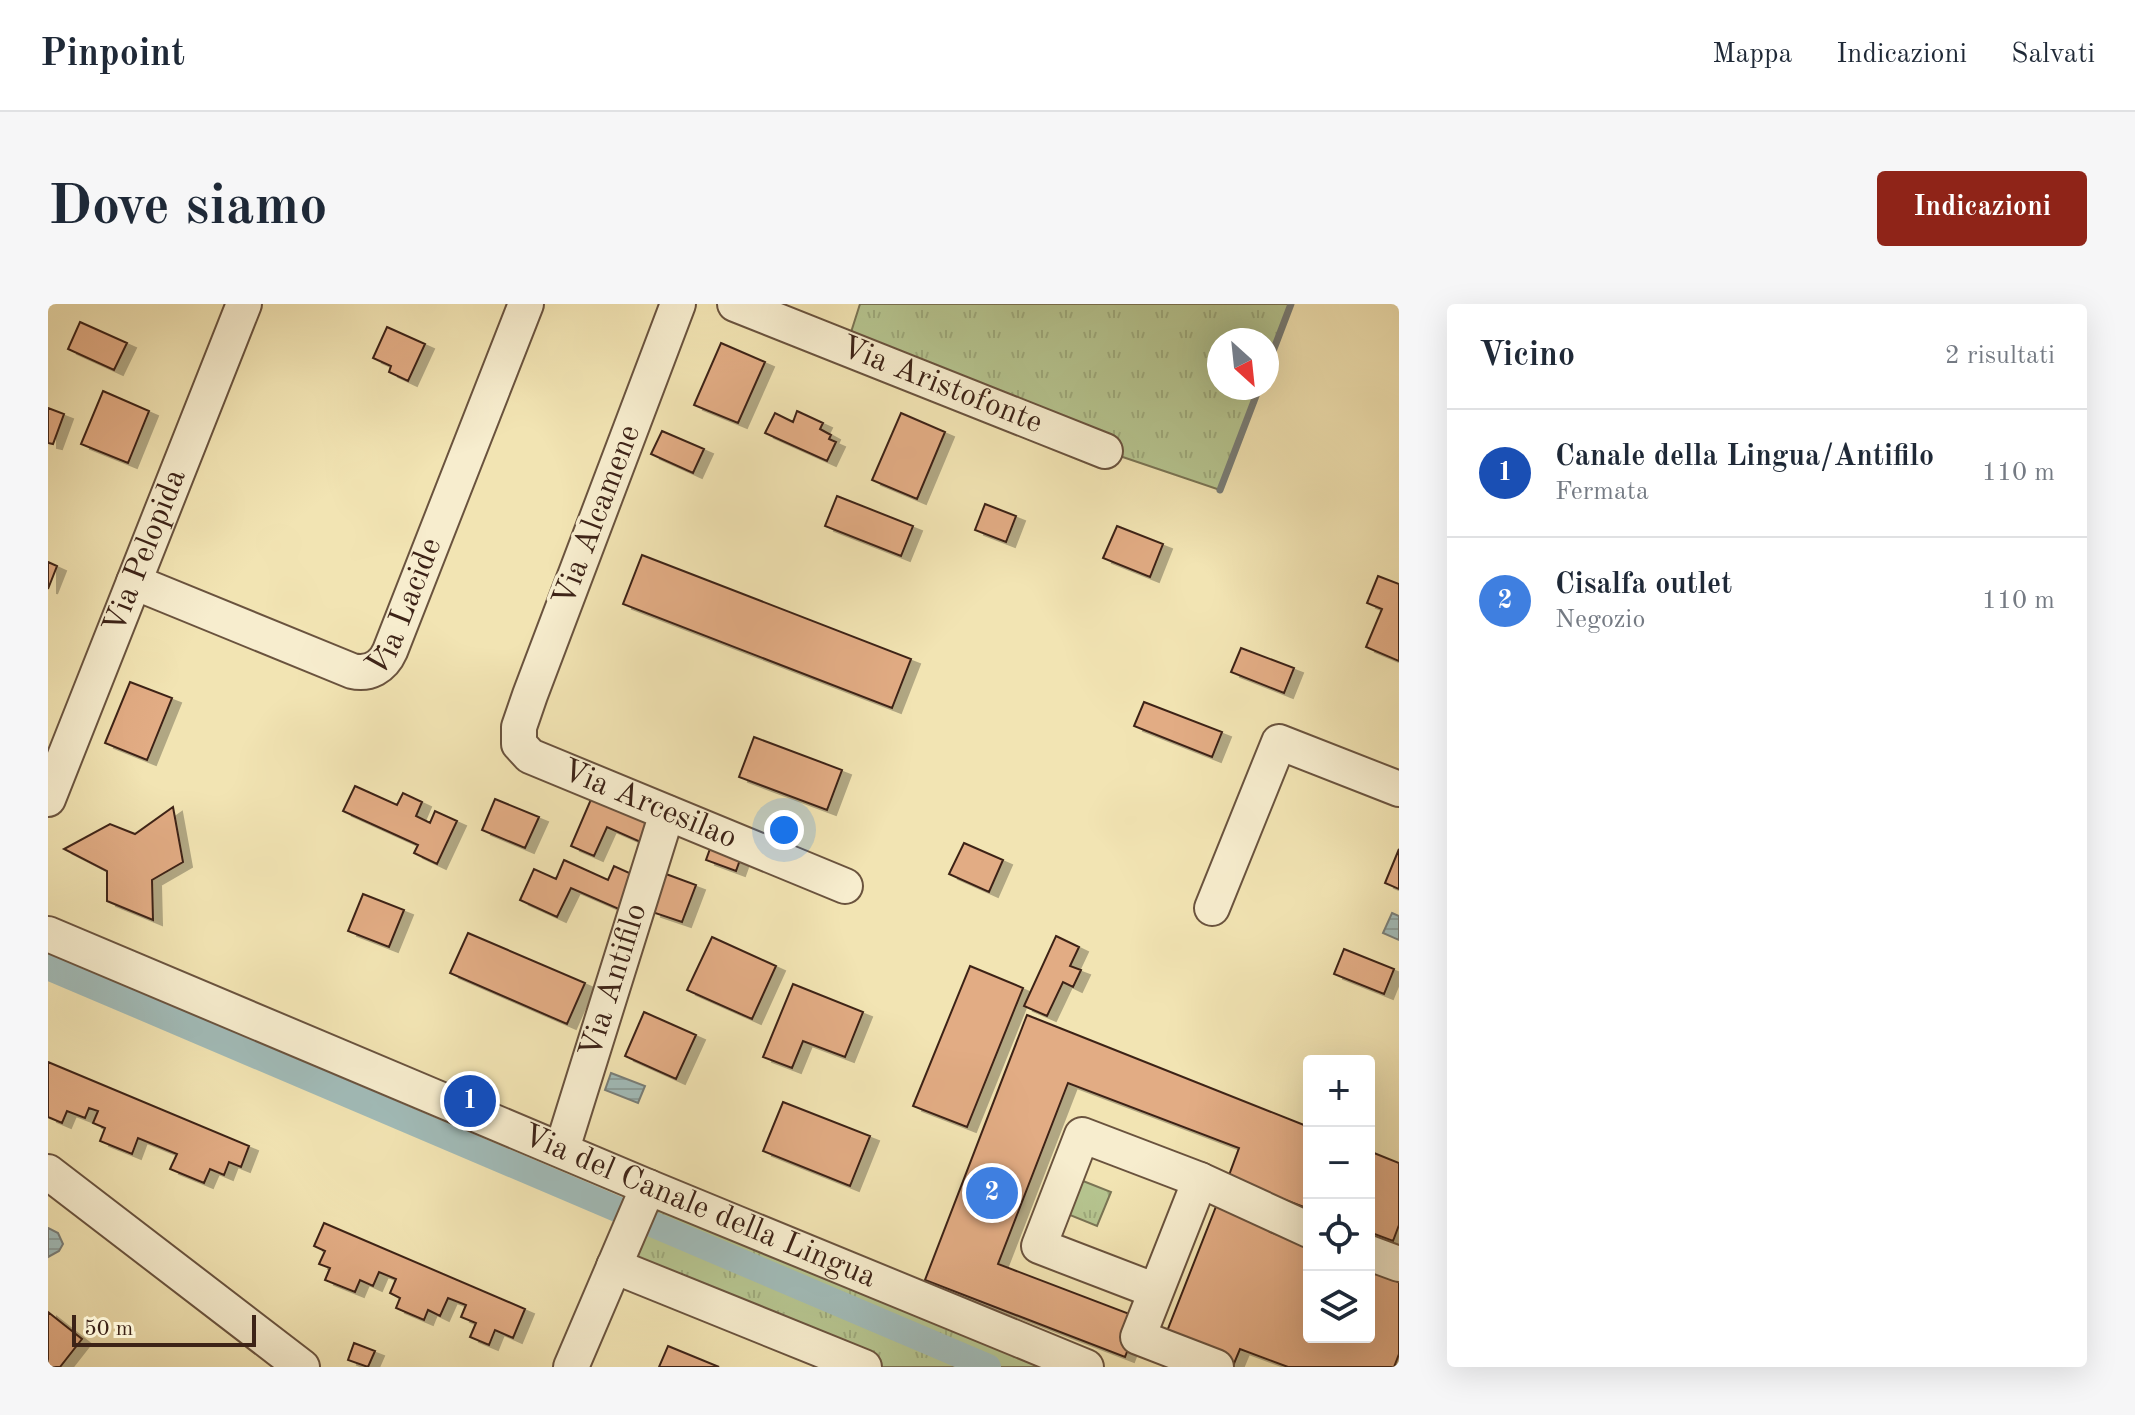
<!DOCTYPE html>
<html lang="it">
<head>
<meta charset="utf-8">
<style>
	:root { --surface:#fff; --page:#f6f6f7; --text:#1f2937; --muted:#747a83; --line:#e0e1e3; --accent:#8f2418 }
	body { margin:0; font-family:"Old Standard TT",serif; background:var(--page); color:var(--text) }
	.controls { position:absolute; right:24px; bottom:24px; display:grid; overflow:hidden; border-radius:8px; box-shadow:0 8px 32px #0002 }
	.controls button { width:72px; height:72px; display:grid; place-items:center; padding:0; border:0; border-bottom:2px solid var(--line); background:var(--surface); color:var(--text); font:40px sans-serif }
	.compass { position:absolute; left:1159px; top:24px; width:72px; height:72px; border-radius:50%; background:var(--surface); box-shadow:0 8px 32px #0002; rotate:153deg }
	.scale { position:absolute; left:24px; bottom:20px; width:184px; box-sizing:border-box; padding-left:8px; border:4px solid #3d2317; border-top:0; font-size:22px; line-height:28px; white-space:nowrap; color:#3d2317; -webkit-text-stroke:6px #f7edce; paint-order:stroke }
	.you { position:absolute; left:736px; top:526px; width:28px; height:28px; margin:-20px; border:6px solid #fff; border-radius:50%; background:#1a73e8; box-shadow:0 0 0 12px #1a73e833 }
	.badge { display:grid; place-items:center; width:52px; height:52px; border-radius:50%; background:var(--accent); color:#fff; font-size:26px; font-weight:700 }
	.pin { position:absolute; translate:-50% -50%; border:4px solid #fff; box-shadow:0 2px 8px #0006 }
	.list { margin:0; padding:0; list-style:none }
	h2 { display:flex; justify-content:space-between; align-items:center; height:104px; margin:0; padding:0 32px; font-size:34px }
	h2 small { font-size:26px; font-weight:400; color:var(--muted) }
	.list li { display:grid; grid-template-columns:52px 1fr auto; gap:24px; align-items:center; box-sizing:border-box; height:128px; padding:0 32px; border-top:2px solid var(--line) }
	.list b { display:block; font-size:30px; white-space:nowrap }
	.list p { margin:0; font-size:26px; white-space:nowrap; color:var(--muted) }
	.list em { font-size:26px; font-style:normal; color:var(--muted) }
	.icon { flex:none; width:44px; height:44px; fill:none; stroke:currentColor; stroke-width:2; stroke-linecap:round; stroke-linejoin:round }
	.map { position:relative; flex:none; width:1351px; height:1063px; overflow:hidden; border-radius:8px }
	header { display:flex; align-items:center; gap:48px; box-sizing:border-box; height:112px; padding:0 40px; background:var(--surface); border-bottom:2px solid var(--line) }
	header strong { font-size:38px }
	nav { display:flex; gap:44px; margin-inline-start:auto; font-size:28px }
	.intro { display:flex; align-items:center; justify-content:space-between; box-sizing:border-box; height:192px; padding:0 48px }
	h1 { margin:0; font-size:56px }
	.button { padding:20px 36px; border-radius:8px; background:var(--accent); color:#fff; font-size:28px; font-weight:700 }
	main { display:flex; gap:48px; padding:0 48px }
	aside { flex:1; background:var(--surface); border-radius:8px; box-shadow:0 8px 32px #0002 }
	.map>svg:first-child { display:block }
	.grass { fill:url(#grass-tufts); stroke:#7a7454; stroke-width:2 }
	.water { fill:url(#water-rules); stroke:#797e78; stroke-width:2 }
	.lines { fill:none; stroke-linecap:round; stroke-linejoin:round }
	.stream { stroke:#797e78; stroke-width:7 }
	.canal { stroke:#a1bbb8; stroke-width:26 }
	.building { fill:#e2ac84; stroke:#3d2317; stroke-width:2; filter:url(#shadow) }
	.minor-casing { stroke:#6a533e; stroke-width:38 }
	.minor { stroke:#f7edce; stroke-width:34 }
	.labels { text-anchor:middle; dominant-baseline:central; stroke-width:7; stroke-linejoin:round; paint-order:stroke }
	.street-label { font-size:32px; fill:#3d2317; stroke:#f7edce }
</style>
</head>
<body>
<header>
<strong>Pinpoint</strong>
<nav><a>Mappa</a><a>Indicazioni</a><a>Salvati</a></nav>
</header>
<div class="intro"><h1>Dove siamo</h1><a class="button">Indicazioni</a></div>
<main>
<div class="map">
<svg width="1351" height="1063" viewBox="0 0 1351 1063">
	<defs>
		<pattern id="grass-tufts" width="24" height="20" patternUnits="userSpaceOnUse" patternTransform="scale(2)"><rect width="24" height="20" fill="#b6c590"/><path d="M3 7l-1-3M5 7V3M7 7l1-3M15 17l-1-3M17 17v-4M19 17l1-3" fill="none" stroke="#9da97b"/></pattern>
		<pattern id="water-rules" width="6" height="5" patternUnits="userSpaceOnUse" patternTransform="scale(2)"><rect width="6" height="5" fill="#a1bbb8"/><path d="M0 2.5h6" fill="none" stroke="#8ca09d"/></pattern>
		<filter id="shadow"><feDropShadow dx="9" dy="5" stdDeviation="0" flood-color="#0004"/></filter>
	</defs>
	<rect width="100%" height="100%" fill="#f2e4b3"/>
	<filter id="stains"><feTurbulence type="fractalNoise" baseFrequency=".0025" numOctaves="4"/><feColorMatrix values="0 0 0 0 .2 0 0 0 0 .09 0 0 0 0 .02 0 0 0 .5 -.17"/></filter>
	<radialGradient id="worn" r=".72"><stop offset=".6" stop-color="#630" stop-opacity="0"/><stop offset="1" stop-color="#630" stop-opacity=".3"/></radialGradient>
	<path class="grass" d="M812,0H1243L1219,63V36H1171V84H1211L1172,186L1057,147L798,44Z
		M1025,873L1063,888L1049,922L1012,907Z
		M600,883L1025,1063H811L566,962Z"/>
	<path class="water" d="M1344,609L1351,612V636L1335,629Z
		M563,769L597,782L590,799L557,786Z
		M0,924L10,929L15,940L11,947L0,953Z"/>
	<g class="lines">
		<path class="stream" d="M1219,63L1243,0
			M1172,186L1211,84"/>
		<path class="canal" d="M0,663L940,1063"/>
	</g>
	<path class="building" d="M32,18L79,39L66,66L20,45Z
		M339,23L377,40L360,77L341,68L343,62L325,54Z
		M673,39L717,58L690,119L646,101Z
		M55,87L101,107L80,159L33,140Z
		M0,104L16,110L5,140L0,139Z
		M749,107L775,119L772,125L783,131L781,135L788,138L779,157L717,129L727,109L745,118Z
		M853,109L897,128L869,195L824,176Z
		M614,127L656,145L645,169L603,150Z
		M789,192L865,222L853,252L777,222Z
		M937,200L968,212L958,238L927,226Z
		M1069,222L1115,240L1102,273L1055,254Z
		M594,251L863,355L844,404L575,300Z
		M0,258L9,262L0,285Z
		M1330,272L1351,280V357L1318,343L1334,305L1319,299Z
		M1193,344L1246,364L1236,389L1183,368Z
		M82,378L124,394L99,456L57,439Z
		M1096,398L1174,428L1164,453L1086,422Z
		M706,433L794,466L779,506L691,473Z
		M307,482L349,501L355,489L374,498L368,512L382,519L387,507L409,517L389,560L366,549L370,541L295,507Z
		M544,493L606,519L597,540L559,523L546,552L523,542Z
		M447,495L491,513L477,544L434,526Z
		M125,503L135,558L104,576L105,616L59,597V567L16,545L62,520L87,530Z
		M916,539L955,556L941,588L901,570Z
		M663,542L693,553L688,567L658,556Z
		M1351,545V585L1337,579Z
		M516,556L560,576L566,562L588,572L573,606L523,584L509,613L472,596L486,565L508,575Z
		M618,570L648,581L634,618L604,608Z
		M315,590L356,606L341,643L300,627Z
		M420,629L537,679L519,720L402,669Z
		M1008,632L1031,643L1022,662L1033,666L1025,683L1015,678L999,712L976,702Z
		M664,633L728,662L704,715L639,686Z
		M1296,645L1346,665L1336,690L1286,670Z
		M922,662L975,684L919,823L865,802Z
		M745,680L815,708L797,753L755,737L744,764L715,753Z
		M596,708L648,731L628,775L577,752Z
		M979,711L1261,823V905L1180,874L1191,844L1020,779L950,960L1092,1014L1077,1053L877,976Z
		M0,758L201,842L193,863L181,858L176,871L162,865L156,879L122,865L129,850L90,834L84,850L52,837L57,824L45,819L50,807L41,804L37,814L19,807L14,819L0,813Z
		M735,798L822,832L802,882L715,847Z
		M1321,847L1351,859V921L1345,937L1321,928Z
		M1169,900L1224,922L1222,928L1261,943V1033H1321V967L1351,978V1050L1346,1063H1240L1192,1045L1185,1062L1116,1035Z
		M276,919L477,1005L465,1034L447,1026L441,1041L422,1033L428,1019L413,1013L418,1001L400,994L392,1012L380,1006L376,1016L348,1004L352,994L342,989L348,975L331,968L325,982L312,976L307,988L277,976L282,964L271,960L277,947L266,942Z
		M0,1008L34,1035L12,1063H0Z
		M306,1039L327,1047L320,1063L300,1056Z
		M620,1042L671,1063H611Z"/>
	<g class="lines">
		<defs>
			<g id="minor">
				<path id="s1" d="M630,0L482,391L471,423V440L482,452L797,582"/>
				<path id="s2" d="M687,0L1057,147"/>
				<path id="s3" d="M86,278L304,367C321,371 335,363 342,347L478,0"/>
				<path id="s4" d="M0,495L196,0"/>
				<path d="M1164,604L1231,438L1351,485"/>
				<path id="s5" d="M0,630L600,883L1038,1063"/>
				<path id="s6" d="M514,845L619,509"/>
				<path d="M0,868L254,1063"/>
				<path d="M1152,876L1261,926"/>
				<path d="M1321,949L1351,960"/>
				<path d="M566,962L816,1063"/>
				<path d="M1108,987L991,942L1034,831L1152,876L1090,1033L1168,1063"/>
				<path d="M523,1063L600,883"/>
			</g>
		</defs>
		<use href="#minor" class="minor-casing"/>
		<use href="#minor" class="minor"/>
	</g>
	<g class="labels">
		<g class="street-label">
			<text stroke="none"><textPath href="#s2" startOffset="222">Via Aristofonte</textPath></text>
			<text transform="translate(550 212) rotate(-69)">Via Alcamene</text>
			<text stroke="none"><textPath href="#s4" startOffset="266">Via Pelopida</textPath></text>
			<text stroke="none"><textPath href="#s3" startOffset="328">Via Lacide</textPath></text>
			<text stroke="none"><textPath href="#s1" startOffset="614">Via Arcesilao</textPath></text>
			<text stroke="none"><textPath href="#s6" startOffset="176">Via Antifilo</textPath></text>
			<text stroke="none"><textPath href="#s5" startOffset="706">Via del Canale della Lingua</textPath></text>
		</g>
	</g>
	<rect width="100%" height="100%" filter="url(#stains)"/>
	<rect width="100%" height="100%" fill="url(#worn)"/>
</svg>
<div class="controls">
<button>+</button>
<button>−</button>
<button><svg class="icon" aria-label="locate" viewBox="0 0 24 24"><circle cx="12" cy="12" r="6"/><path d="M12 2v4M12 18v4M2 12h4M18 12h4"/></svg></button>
<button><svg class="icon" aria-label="layers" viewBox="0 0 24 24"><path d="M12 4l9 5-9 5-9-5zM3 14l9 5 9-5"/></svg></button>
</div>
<svg class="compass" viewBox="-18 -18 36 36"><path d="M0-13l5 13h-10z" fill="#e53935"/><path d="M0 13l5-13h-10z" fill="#747a83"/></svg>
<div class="scale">50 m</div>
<div class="you"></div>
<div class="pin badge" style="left:422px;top:797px;background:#1a4fb4">1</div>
<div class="pin badge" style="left:944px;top:889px;background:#3f7fe0">2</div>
</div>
<aside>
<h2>Vicino<small>2 risultati</small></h2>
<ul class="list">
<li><span class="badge" style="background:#1a4fb4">1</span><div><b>Canale della Lingua/Antifilo</b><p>Fermata</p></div><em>110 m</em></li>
<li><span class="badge" style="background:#3f7fe0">2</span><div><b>Cisalfa outlet</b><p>Negozio</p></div><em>110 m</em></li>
</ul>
</aside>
</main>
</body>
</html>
